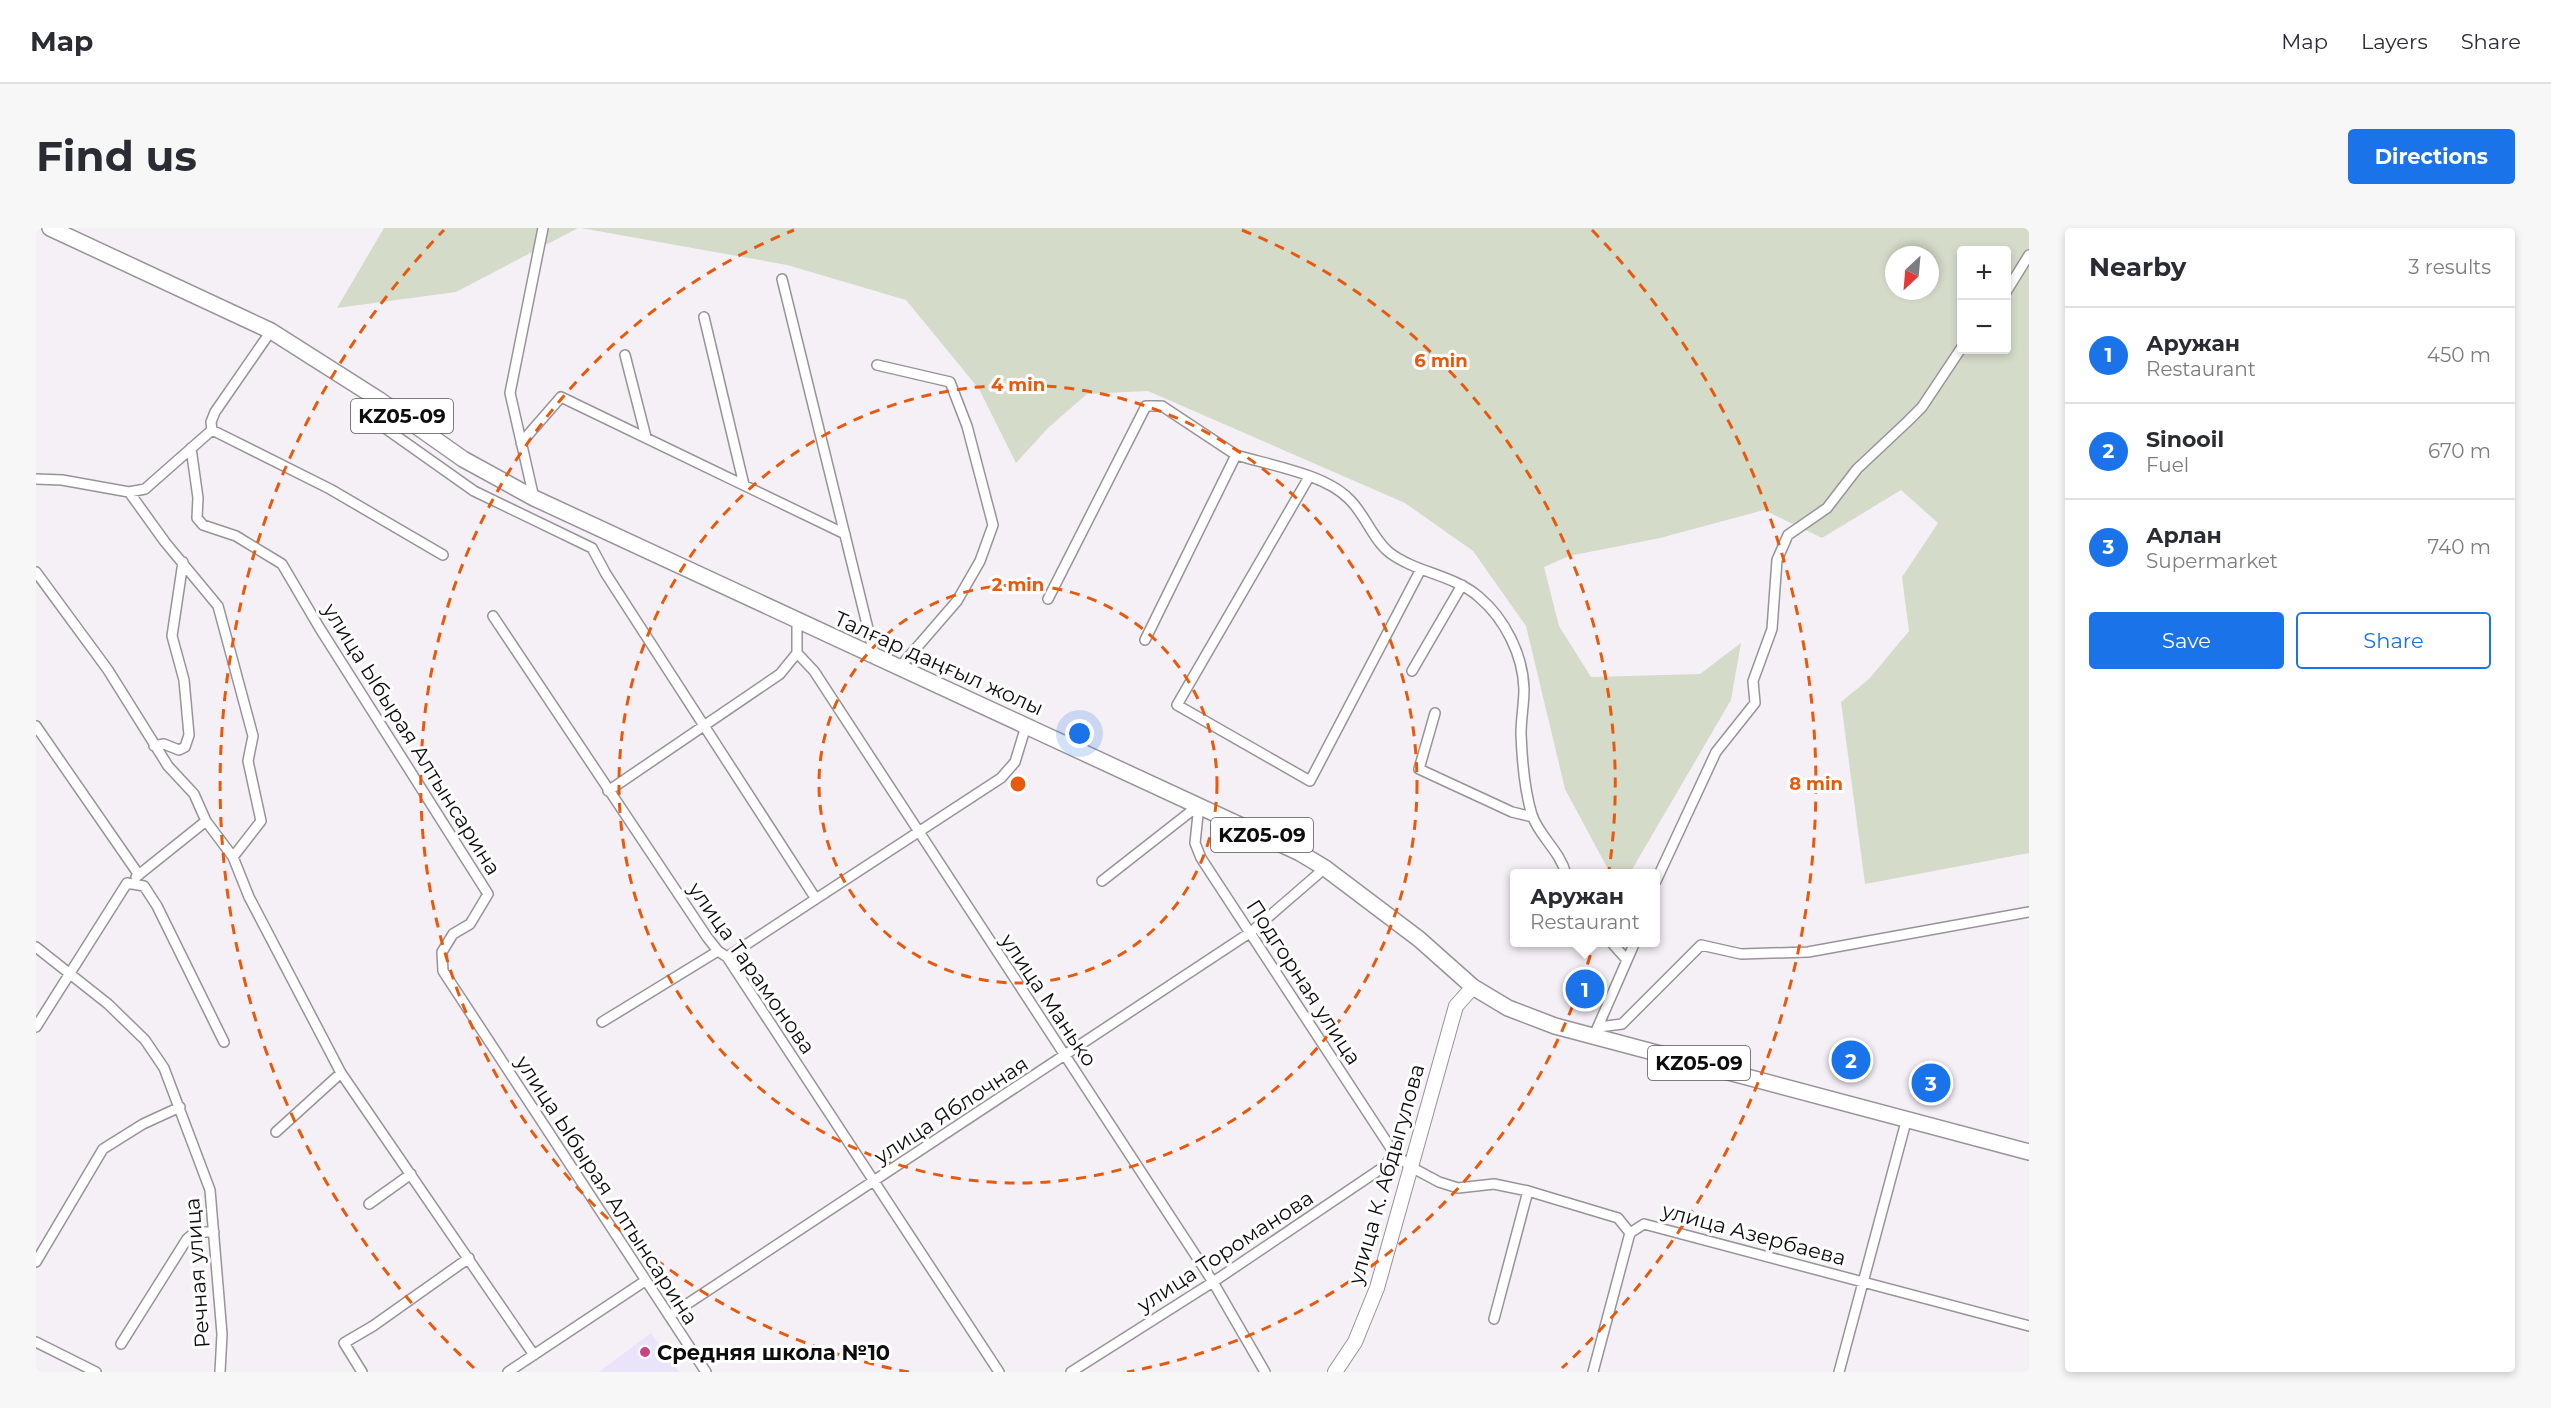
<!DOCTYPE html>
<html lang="en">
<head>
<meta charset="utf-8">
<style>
	:root { --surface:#fff; --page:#f7f7f7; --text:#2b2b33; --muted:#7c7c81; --line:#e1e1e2; --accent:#1a73e8 }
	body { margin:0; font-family:Montserrat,sans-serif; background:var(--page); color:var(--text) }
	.controls { position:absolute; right:18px; top:18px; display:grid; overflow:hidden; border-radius:6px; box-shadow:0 3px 9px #0003 }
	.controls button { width:54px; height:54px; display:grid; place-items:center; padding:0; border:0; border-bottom:2px solid var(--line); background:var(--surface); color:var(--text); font:30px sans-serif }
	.compass { position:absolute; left:1849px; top:18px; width:54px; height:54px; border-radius:50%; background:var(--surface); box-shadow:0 3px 9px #0003; rotate:206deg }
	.you { position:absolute; left:1044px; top:506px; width:21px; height:21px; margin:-15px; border:4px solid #fff; border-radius:50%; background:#1a73e8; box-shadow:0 0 0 9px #1a73e833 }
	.badge { display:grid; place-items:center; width:39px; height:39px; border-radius:50%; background:var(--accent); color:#fff; font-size:20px; font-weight:700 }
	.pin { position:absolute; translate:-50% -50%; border:3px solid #fff; box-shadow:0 2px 6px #0006 }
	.popup { position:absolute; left:1474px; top:641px; width:150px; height:78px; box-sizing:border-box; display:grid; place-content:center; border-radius:6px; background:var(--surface); filter:drop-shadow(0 2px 4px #0005); font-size:20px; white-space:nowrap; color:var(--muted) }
	.popup b { font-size:22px; color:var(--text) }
	.popup::after { content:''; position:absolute; left:50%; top:100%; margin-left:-12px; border:12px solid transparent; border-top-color:var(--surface) }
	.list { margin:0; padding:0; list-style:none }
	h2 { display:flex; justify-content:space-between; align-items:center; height:78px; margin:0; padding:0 24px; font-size:26px }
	h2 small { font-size:20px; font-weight:400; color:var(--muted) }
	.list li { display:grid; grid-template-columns:39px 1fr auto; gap:18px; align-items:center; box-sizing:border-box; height:96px; padding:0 24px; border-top:2px solid var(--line) }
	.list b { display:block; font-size:22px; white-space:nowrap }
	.list p { margin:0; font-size:20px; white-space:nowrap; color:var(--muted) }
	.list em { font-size:20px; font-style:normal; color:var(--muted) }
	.actions { display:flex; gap:12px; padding:18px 24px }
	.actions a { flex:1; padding:14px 0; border:2px solid var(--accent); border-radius:6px; text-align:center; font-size:21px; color:var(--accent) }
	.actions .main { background:var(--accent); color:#fff }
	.map { position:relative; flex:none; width:1993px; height:1144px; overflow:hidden; border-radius:6px }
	header { display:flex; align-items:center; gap:36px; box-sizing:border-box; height:84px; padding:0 30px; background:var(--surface); border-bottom:2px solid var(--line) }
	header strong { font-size:28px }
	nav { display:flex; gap:33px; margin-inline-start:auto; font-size:21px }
	.intro { display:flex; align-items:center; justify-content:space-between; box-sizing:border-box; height:144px; padding:0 36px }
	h1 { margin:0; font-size:42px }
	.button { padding:15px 27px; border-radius:6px; background:var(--accent); color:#fff; font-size:21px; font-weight:700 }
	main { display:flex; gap:36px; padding:0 36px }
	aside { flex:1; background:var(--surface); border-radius:6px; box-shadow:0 3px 9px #0003 }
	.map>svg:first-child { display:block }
	.education { fill:#eae4fa }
	.green { fill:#d5dbc9; fill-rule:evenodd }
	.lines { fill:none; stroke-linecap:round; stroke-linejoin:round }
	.street-casing { stroke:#989398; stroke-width:12 }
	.secondary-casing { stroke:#989398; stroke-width:16 }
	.primary-casing { stroke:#989398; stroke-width:18 }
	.street { stroke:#fff; stroke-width:9 }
	.secondary { stroke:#fff; stroke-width:14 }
	.primary { stroke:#fff; stroke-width:15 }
	.ring { fill:none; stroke:#e8590c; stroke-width:3; stroke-dasharray:10 8 }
	.poi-dot { fill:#c84487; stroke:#fff; stroke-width:2 }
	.labels { text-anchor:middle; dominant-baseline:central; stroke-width:6; stroke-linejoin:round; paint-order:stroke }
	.shield { fill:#fff; stroke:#565656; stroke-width:1.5 }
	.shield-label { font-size:20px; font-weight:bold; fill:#0e0d0e }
	.street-label { font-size:21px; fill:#0e0d0e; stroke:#fff }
	.poi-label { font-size:21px; font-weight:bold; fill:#0e0d0e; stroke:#fff; text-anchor:start }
	.centre { fill:#e8590c; stroke:#fff; stroke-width:3 }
	.ring-label { font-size:18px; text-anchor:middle; font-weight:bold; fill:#e8590c; stroke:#fff; stroke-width:6; stroke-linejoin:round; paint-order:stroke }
</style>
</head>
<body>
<header>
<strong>Map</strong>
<nav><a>Map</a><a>Layers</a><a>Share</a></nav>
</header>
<div class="intro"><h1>Find us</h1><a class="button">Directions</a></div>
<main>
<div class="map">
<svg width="1993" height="1144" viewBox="0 0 1993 1144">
	<rect width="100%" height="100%" fill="#f5f0f6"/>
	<path class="education" d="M615,1105L643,1144H563Z"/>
	<path class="green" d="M348,0H542L420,64L301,80Z
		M545,0H1993V625L1829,656L1805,474L1833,451L1873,403L1866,349L1902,295L1865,262L1786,310L1728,282L1624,310L1533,328L1508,339L1523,398L1555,449L1664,446L1705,415L1695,472L1594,645H1574L1529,561L1490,398L1437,323L1369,275L1112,163L1051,166L1012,200L980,235L943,161L870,72L751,37ZM1926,22H1970V122H1926ZM1858,27H1894V63H1858Z"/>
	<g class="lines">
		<defs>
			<path id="street" d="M746,51L839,429
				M1970,64L1993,27
				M668,89L708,257
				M589,127L610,209
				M841,137L914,154L931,198L957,297L944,333L921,373L863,440
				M342,171L335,185L339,193L438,263L556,320L570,346L780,671
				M176,202L294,261L407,327
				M176,202L175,194L179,184L235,103
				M485,215L525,169L809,306
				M155,220L162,270L161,290L167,297L200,308L246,336L283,399L452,666L434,696L417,706L406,724L407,743L670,1144
				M1273,249L1141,477L1274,553L1385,341
				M0,251L26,252L93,264L109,261L176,202
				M93,264L129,314L182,378L217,508L212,533L225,593L197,629
				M498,270L474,165L507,0
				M0,344L72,442L132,538L158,566L170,593L197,629L213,669L305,845L498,1127
				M1012,371L1110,178H1126L1200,227
				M457,388L671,709L682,723L691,729L963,1144
				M1109,412L1200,227C1233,237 1289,246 1313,271C1329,286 1337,312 1354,325C1381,345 1418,347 1443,369C1469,391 1487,427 1488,461C1488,476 1485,491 1485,506C1486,532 1488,561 1496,587C1503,608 1524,623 1530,646
				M761,425L778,443L1177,1054L1229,1144
				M1376,443L1426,357
				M1399,485L1383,541L1476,584L1497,589
				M0,498L103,647
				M118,518L128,516L143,522L149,519L153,507L148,452L136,408L147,334
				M572,563L744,446L761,425V394
				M1163,577L1159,615L1165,630L1358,925L1375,939L1403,954L1422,960L1458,956L1492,963L1582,990L1594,1005L1608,996L1993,1098
				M100,649L170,593
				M1066,653L1163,577
				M1620,653L1680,524L1719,475L1717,453L1736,401L1741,332L1752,307L1791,280L1821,241L1871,194L1886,179L1926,119
				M1575,714L1591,732
				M0,719L72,776L109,812L128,840L174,962L186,1106L184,1144
				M691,729L965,550L979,534L990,498
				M566,794L682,723
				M0,799L91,655L108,658L121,678L188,814
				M1563,799L1586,796L1665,717L1705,726L1772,724L1993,684
				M1560,803L1599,714
				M240,904L305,845
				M333,976L375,946
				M0,1034L67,921L107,896L144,879
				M633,1088L1215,704L1289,640
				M1458,1091L1492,963
				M0,1114L60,1144
				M85,1116L151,1011L159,1004H178
				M326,1144L308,1115L337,1098L433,1030
				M472,1144L609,1053
				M1035,1144L1177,1054L1349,938L1358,925
				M1557,1144L1594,1005
				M1803,1144L1871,890"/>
			<path id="secondary" d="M1299,1144L1319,1114L1341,1060L1420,778L1437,759"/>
			<path id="primary" d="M14,0L235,103L342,171L427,231L498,270L1264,625L1289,640L1383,711L1437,759L1472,780L1519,798L1993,924"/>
		</defs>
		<use href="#street" class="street-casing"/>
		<use href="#secondary" class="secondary-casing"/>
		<use href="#primary" class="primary-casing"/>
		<use href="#street" class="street"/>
		<use href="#secondary" class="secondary"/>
		<use href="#primary" class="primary"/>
	</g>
	<g class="ring">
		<circle cx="982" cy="556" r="199"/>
		<circle cx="982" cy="556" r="399"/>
		<path d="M873 1144A598 598 0 0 1 758 2M1206 2A598 598 0 0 1 1091 1144"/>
		<path d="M438 1140A798 798 0 0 1 408 2M1556 2A798 798 0 0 1 1526 1140"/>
	</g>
	<circle class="poi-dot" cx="609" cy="1124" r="6"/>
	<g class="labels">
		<g class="shield">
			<rect x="315" y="171" width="102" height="34" rx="4.5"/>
			<rect x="1175" y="590" width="102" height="34" rx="4.5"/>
			<rect x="1612" y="818" width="102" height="34" rx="4.5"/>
		</g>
		<g class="shield-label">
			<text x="366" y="188">KZ05-09</text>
			<text x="1226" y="607">KZ05-09</text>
			<text x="1663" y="835">KZ05-09</text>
		</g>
		<g class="street-label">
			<text transform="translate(903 435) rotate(24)">Талғар даңғыл жолы</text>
			<text transform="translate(376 511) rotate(58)">улица Ыбырая Алтынсарина</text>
			<text transform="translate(716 740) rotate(55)">улица Тарамонова</text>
			<text transform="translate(1268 754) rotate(57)">Подгорная улица</text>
			<text transform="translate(1013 772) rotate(56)">улица Манько</text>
			<text transform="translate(915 882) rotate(-33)">улица Яблочная</text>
			<text transform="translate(1350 946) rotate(-74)">улица К. Абдыгулова</text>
			<text transform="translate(571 962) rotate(57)">улица Ыбырая Алтынсарина</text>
			<text transform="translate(1718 1006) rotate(15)">улица Азербаева</text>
			<text transform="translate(1189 1023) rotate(-33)">улица Тороманова</text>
			<text transform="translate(161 1045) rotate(-94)">Речная улица</text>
		</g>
		<g class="poi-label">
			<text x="621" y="1124">Средняя школа №10</text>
		</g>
	</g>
	<circle cx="982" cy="556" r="9" class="centre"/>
	<g class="ring-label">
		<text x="1405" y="139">6 min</text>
		<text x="982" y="163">4 min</text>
		<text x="982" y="363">2 min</text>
		<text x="1780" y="562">8 min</text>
	</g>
</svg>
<div class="controls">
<button>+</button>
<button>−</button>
</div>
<svg class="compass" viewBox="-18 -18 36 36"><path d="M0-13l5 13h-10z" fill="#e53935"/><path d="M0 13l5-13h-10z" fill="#7c7c81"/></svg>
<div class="you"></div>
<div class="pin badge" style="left:1549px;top:761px">1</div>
<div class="popup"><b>Аружан</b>Restaurant</div>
<div class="pin badge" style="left:1815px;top:832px">2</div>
<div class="pin badge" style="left:1895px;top:855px">3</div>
</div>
<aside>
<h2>Nearby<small>3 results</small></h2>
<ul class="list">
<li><span class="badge">1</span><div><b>Аружан</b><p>Restaurant</p></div><em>450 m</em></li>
<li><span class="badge">2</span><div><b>Sinooil</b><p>Fuel</p></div><em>670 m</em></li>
<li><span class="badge">3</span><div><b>Арлан</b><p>Supermarket</p></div><em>740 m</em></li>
</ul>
<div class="actions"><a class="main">Save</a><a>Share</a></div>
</aside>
</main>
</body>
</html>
